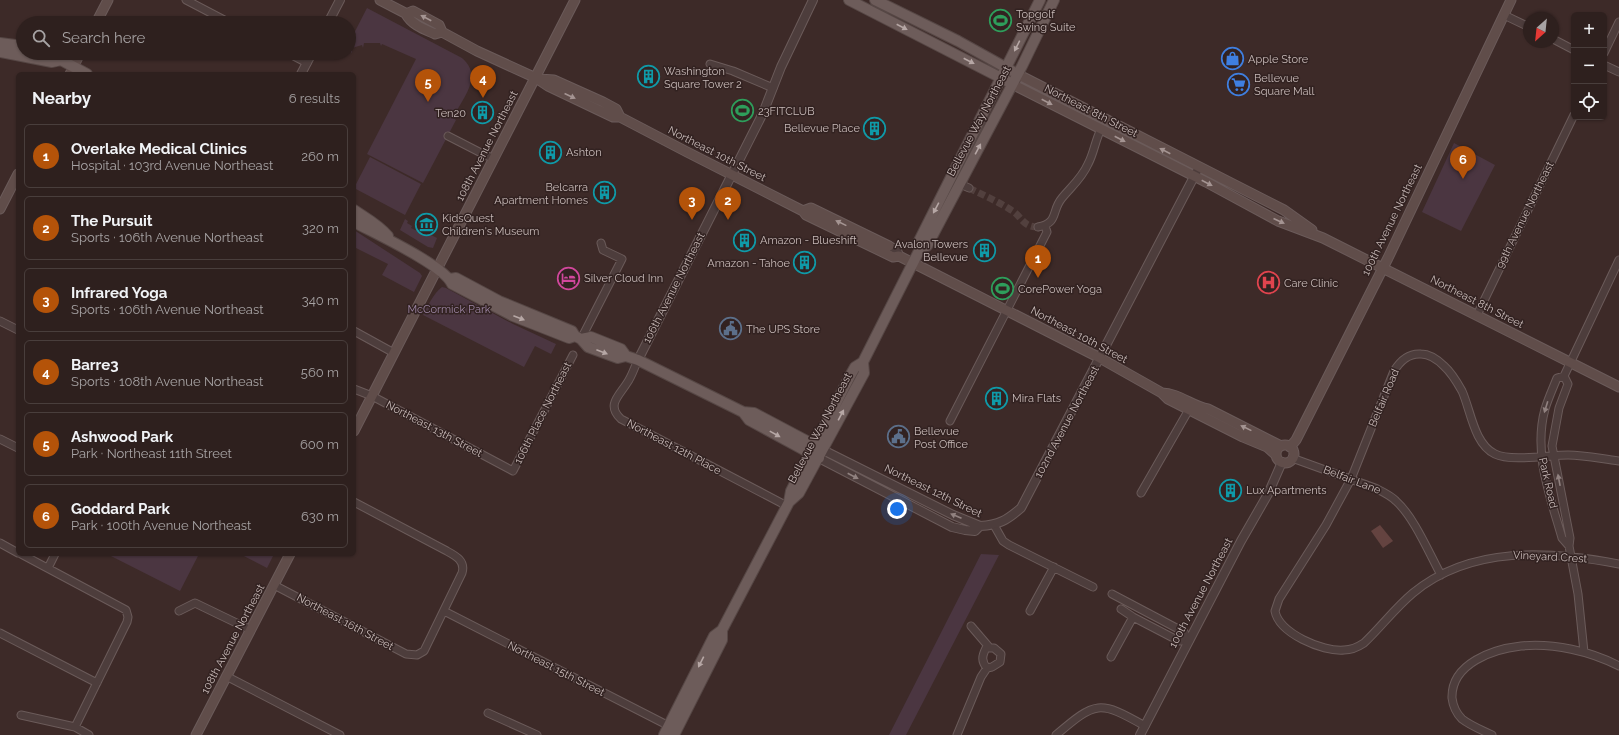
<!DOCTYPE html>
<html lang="en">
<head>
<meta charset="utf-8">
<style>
	:root { --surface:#2e201e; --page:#3a2d2b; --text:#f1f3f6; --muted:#a7a3a4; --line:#493e3c; --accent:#b45309 }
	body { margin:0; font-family:Raleway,sans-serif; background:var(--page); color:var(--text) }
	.controls { position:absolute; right:12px; top:12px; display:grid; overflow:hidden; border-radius:6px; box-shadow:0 1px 3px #0004 }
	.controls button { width:36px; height:36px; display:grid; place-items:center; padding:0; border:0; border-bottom:1px solid var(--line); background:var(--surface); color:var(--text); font:20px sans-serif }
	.compass { position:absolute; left:1523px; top:12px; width:36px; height:36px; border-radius:50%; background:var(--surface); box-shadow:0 1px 3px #0004; rotate:207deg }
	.you { position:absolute; left:897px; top:509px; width:14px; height:14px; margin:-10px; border:3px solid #fff; border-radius:50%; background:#1a73e8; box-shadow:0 0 0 6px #1a73e833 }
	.badge { display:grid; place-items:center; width:26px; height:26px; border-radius:50%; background:var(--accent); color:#fff; font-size:13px; font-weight:700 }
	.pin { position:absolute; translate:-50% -33px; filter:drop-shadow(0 1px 2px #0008) }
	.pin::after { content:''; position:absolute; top:21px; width:14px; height:12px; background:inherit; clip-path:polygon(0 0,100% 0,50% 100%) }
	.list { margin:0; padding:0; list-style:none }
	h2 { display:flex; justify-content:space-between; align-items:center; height:52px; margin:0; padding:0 16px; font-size:17px }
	h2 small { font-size:13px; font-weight:400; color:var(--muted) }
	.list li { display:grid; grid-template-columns:26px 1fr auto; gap:12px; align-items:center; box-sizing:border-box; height:64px; margin:0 8px 8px; padding:0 8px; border:1px solid var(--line); border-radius:6px }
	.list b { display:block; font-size:15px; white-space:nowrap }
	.list p { margin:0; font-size:13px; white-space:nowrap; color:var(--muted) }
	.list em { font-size:13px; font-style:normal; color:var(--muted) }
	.icon { flex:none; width:22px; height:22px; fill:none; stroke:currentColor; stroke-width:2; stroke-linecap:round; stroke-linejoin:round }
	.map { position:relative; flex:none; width:1619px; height:735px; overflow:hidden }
	.search { position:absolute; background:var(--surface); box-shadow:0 1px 3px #0004; left:16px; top:16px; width:340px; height:44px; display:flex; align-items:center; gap:10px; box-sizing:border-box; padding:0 14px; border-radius:22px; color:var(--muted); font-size:15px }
	.panel { position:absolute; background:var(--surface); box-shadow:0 1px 3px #0004; left:16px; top:72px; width:340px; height:484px; border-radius:6px }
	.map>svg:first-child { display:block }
	.green { fill:#4b3641 }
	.water { fill:#644340 }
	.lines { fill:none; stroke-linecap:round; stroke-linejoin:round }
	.minor-tunnel { stroke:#52403e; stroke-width:7; stroke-dasharray:7 3.5; stroke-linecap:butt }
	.minor-casing { stroke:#6b5b5a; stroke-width:9 }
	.tertiary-casing { stroke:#6b5b5a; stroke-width:10 }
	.secondary-casing { stroke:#6b5b5a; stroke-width:11 }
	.primary-casing { stroke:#564745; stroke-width:12 }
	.minor { stroke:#4d3d3c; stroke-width:7 }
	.tertiary { stroke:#4d3d3c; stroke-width:8 }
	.secondary { stroke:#604d4a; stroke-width:9 }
	.primary { stroke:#6d5c5a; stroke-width:10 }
	.oneway { fill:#a49492 }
	.oneway2 { fill:#b6a7a5 }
	.oneway3 { fill:#918280 }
	.labels { text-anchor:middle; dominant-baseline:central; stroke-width:3; stroke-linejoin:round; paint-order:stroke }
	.poi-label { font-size:11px; fill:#c8bab8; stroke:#322221; text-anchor:start }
	.street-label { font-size:11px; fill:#c8bab8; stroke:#322221 }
	.park-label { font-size:11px; fill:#9e87a6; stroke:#322221 }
</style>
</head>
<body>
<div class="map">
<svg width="1619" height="735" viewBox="0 0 1619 735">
	<rect width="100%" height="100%" fill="#3d2a28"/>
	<path class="green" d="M367,8L462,58C484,77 462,98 453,118L456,120L423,183L367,154L416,59L382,44L381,46L380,43H364L363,48L362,45L352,48V53L350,51H349V43Z
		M1454,143L1495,165L1461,231L1422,212Z
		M370,157L421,184L405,215L354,188Z
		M405,219L408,221L407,223L412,226L411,228L419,232L421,230L437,238L433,248L428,247L400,230Z
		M354,230L420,273L422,276L414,292L382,275L388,264L354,247Z
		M442,287L446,288L513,324L556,344L551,354L535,346L524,367L423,315C428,306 433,294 442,287Z
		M107,554H199L180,591Z
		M240,554H274L267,568Z
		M981,554L999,555L906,735H889Z"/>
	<path class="water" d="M1380,525L1393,541L1383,548L1371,531Z"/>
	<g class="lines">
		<path class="minor-tunnel" d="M969,188C983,195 997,201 1011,210C1022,216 1022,227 1038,227"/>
		<defs>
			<path id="minor" d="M186,0L230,23
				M1504,15L1529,27
				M1553,39L1574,50
				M288,53L307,63
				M1604,53L1619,22
				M710,64L733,71L773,88
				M1604,65L1619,72
				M448,136L487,156L494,158
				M960,184L969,188
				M1038,227C1059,223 1051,211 1062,198C1071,187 1082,178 1088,164C1094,153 1095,141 1101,129
				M1477,315L1574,115
				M0,321L18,330
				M354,331L394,353
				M581,339L622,259L603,250L601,243
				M638,360C634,368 632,376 627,383C619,396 606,405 621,419L787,506
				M1564,376L1557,378C1553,388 1548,399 1545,409C1533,453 1550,496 1562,538L1569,546
				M354,389L372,396L513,471L573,355
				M950,421L1047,232L1045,226
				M0,439L18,448
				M1292,458L1375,488C1383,492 1390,495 1396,501C1414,517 1429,553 1441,575
				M1619,461C1602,459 1585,455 1568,455C1549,455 1511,462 1495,454C1474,444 1471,411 1462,391C1457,382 1452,373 1444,366C1438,360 1430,354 1421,354C1408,353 1400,361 1394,371L1351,479L1326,525L1279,599L1275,611C1279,633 1322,652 1344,650C1351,650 1358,647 1364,643C1381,627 1395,608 1413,593C1471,545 1550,551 1619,564
				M1141,493L1191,406
				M994,525L1003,541L1009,545L1093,587
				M0,543L18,553
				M21,554L126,610L128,617L127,622L75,727
				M48,568L55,554
				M274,585L406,654L417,655L424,651L462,573C466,560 454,555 445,550L354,502
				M1112,594L1184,632L1189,641
				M1121,609L1133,617L1179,641H1189
				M179,611L195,603L251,630
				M444,611L669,726
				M1030,611L1054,567
				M971,626L989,647
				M0,633L97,683
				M1584,652L1578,594L1569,546L1570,538L1552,446L1559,408L1568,384L1564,376L1619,260
				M1111,657L1133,617
				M226,676L340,735
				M488,713L537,735
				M21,715L75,727L89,735
				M957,735L981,677L987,668L992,667L1000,662L1001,654L994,648H986C982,656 981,661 987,668
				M1056,735C1096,701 1099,700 1145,726
				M1492,735C1482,730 1471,726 1462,719C1456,713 1453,706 1452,698C1451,663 1494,649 1521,646C1554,643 1590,651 1619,666"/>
			<path id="tertiary" d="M328,23L340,0
				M301,74L312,53
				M889,246L897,250L899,256
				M638,360L763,113L781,67L813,0
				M823,450L953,515L980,526
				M819,458L952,527L965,530L975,531L980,526
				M980,526C999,525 1007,520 1021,508L1197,171
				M1140,735L1241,541L1268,494L1282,462"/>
			<path id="secondary" d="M380,0L405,13
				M96,23L108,0
				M442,32L435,34C424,29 412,25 406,14L413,11L439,25L442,32L477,51L536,78L548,86L613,117H620L687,152L803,211L806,215L893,257L899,256L925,269L1100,358L1162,393L1168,399L1243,437L1267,447L1276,455
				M70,74L80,53
				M1017,74L1284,210L1312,230
				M539,79L554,80L603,102L616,109L620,117
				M1012,84L1206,182L1278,221L1323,238L1619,387
				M0,209L18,174
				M803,211L811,208L889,246
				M1162,393C1178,393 1192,406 1208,409L1281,446
				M354,431L575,0
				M1276 454a9 9 0 1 1 18 0a9 9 0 1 1-18 0Z
				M1290,447L1296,440L1388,258L1511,0
				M196,735L290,554"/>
			<path id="primary" d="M849,0L1007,81
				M875,0L958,41L1012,71
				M0,43L23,46
				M0,52L52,62L61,60
				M52,53L56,54L61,60L87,74
				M354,210C366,218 379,225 388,236
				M354,222C374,233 444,265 452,284L513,316L569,338L575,336
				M920,249L918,243L1040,0
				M450,279L456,278L499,301L572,331L575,336L581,339L588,347L618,358L626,356
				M581,339L591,337L621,349L626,356L638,360L743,412L749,420L819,458
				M743,412L754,413L820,448
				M789,502L791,491L850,376L855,367L863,362
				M664,735L714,636L722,630L789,502L799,493L864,373L863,362L920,249L927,246L1022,66L1054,0
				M674,735L722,640V630"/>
		</defs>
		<use href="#minor" class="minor-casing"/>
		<use href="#tertiary" class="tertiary-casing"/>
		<use href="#secondary" class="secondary-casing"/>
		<use href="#primary" class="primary-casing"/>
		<use href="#minor" class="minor"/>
		<use href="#tertiary" class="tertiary"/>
		<use href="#secondary" class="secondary"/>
		<use href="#primary" class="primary"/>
	</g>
	<defs><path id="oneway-solid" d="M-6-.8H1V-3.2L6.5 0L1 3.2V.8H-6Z"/></defs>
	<g class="oneway">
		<use href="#oneway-solid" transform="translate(426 18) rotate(-152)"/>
		<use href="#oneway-solid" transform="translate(570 96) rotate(25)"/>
		<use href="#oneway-solid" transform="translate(1047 102) rotate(27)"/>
		<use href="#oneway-solid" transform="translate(1120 139) rotate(27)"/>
		<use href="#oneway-solid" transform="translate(1165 151) rotate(-153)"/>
		<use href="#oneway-solid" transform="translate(1207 183) rotate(27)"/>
		<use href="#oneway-solid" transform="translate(1279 221) rotate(24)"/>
		<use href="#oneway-solid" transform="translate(841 223) rotate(-154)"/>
		<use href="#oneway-solid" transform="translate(1246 428) rotate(-154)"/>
	</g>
	<g class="oneway2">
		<use href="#oneway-solid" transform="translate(902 27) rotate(27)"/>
		<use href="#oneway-solid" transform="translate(1017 46) rotate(117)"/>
		<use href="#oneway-solid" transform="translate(969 61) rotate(27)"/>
		<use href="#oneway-solid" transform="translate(978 149) rotate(-62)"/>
		<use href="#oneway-solid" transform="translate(936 208) rotate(118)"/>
		<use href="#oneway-solid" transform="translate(519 318) rotate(21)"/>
		<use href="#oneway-solid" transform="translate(602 352) rotate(21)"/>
		<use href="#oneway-solid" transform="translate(841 415) rotate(-62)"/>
		<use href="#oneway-solid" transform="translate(775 434) rotate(29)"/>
		<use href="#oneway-solid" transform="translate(701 662) rotate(117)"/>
	</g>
	<g class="oneway3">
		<use href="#oneway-solid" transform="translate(1546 407) rotate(107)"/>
		<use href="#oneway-solid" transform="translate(853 476) rotate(27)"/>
		<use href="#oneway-solid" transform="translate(1559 480) rotate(-101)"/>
		<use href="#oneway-solid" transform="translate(956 516) rotate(-157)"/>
	</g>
	<defs>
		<symbol id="stadium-ring" viewBox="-11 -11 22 22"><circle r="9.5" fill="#322221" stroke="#2e9e5b" stroke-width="1.5"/><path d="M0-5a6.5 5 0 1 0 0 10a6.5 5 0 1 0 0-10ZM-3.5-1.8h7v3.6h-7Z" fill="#2e9e5b"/></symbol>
		<symbol id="shop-ring" viewBox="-11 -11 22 22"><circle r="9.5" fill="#322221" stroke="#3f7fe0" stroke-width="1.5"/><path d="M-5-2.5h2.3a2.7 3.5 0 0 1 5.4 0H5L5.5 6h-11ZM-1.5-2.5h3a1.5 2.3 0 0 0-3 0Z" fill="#3f7fe0"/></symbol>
		<symbol id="building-ring" viewBox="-11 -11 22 22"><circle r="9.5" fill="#322221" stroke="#0f9aa8" stroke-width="1.5"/><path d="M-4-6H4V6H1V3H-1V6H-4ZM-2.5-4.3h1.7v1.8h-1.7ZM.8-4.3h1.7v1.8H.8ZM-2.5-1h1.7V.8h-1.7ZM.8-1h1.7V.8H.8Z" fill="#0f9aa8"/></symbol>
		<symbol id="supermarket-ring" viewBox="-11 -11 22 22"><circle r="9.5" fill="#322221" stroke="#3f7fe0" stroke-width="1.5"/><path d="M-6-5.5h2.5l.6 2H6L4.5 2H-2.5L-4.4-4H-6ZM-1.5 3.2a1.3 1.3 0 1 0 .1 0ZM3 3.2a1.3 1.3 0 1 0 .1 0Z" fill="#3f7fe0"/></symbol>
		<symbol id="museum-ring" viewBox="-11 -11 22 22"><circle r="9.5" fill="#322221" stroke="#0f9aa8" stroke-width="1.5"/><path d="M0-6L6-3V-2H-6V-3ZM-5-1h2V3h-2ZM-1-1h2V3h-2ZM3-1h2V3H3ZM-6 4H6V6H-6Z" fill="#0f9aa8"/></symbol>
		<symbol id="hotel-ring" viewBox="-11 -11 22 22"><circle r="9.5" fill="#322221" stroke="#d1479c" stroke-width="1.5"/><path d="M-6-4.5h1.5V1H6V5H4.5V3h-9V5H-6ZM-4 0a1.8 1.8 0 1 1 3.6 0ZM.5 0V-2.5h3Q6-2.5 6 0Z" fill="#d1479c"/></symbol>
		<symbol id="hospital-ring" viewBox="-11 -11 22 22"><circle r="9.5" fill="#322221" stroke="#e0444e" stroke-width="1.5"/><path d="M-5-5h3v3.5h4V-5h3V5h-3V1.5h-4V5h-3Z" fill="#e0444e"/></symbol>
		<symbol id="civic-ring" viewBox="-11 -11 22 22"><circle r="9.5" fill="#322221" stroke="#5c6f8a" stroke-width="1.5"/><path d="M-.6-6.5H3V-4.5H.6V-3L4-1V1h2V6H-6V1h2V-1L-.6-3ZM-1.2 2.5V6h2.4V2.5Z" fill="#5c6f8a"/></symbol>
	</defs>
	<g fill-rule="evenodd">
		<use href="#stadium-ring" x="988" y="8" width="25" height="25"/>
		<use href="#shop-ring" x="1220" y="46" width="25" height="25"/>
		<use href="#building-ring" x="636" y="64" width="25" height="25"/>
		<use href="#supermarket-ring" x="1226" y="72" width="25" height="25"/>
		<use href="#stadium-ring" x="730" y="98" width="25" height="25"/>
		<use href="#building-ring" x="470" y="100" width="25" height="25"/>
		<use href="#building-ring" x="862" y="116" width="25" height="25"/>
		<use href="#building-ring" x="538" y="140" width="25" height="25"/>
		<use href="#building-ring" x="592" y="180" width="25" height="25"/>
		<use href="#museum-ring" x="414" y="212" width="25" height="25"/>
		<use href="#building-ring" x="732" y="228" width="25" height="25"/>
		<use href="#building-ring" x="972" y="238" width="25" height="25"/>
		<use href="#building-ring" x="792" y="250" width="25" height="25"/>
		<use href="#hotel-ring" x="556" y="266" width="25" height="25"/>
		<use href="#hospital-ring" x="1256" y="270" width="25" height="25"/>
		<use href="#stadium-ring" x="990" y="276" width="25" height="25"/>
		<use href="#civic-ring" x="718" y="316" width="25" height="25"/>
		<use href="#building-ring" x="984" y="386" width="25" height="25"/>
		<use href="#civic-ring" x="886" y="424" width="25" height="25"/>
		<use href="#building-ring" x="1218" y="478" width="25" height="25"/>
	</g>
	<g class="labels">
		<g class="poi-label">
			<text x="1016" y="14">Topgolf<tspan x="1016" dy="13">Swing Suite</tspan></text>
			<text x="1248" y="59">Apple Store</text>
			<text x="664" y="71">Washington<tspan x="664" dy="13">Square Tower 2</tspan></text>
			<text x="1254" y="78">Bellevue<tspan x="1254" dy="13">Square Mall</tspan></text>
			<text x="758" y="111">23FITCLUB</text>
			<text x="466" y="113" text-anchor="end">Ten20</text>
			<text x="860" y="128" text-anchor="end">Bellevue Place</text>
			<text x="566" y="152">Ashton</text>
			<text x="588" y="187" text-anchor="end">Belcarra<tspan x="588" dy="13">Apartment Homes</tspan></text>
			<text x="442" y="218">KidsQuest<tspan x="442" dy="13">Children's Museum</tspan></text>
			<text x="760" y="240">Amazon - Blueshift</text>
			<text x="968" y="244" text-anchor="end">Avalon Towers<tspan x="968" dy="13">Bellevue</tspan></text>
			<text x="790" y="263" text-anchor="end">Amazon - Tahoe</text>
			<text x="584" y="278">Silver Cloud Inn</text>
			<text x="1284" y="283">Care Clinic</text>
			<text x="1018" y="289">CorePower Yoga</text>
			<text x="746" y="329">The UPS Store</text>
			<text x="1012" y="398">Mira Flats</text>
			<text x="914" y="431">Bellevue<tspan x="914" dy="13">Post Office</tspan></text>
			<text x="1246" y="490">Lux Apartments</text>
		</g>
		<g class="street-label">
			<text transform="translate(1091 111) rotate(27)">Northeast 8th Street</text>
			<text transform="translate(979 121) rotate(-62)">Bellevue Way Northeast</text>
			<text transform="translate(487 146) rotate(-63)">108th Avenue Northeast</text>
			<text transform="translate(717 154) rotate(27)">Northeast 10th Street</text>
			<text transform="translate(1525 215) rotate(-64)">99th Avenue Northeast</text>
			<text transform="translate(1392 220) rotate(-64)">100th Avenue Northeast</text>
			<text transform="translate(674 288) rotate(-63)">106th Avenue Northeast</text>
			<text transform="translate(1477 302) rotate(27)">Northeast 8th Street</text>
			<text transform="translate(1079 335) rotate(28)">Northeast 10th Street</text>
			<text transform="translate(1384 398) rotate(-67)">Belfair Road</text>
			<text transform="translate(543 413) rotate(-63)">106th Place Northeast</text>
			<text transform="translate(1067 422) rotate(-62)">102nd Avenue Northeast</text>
			<text transform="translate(820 428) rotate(-62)">Bellevue Way Northeast</text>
			<text transform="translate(434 429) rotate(28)">Northeast 13th Street</text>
			<text transform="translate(674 447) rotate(28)">Northeast 12th Place</text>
			<text transform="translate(1352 480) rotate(21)">Belfair Lane</text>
			<text transform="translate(1548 483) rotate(77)">Park Road</text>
			<text transform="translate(933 491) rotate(26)">Northeast 12th Street</text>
			<text transform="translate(1550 557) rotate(3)">Vineyard Crest</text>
			<text transform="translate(1201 593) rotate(-62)">100th Avenue Northeast</text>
			<text transform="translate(345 622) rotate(28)">Northeast 16th Street</text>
			<text transform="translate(233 639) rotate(-62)">108th Avenue Northeast</text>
			<text transform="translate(556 669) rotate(27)">Northeast 15th Street</text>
		</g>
		<g class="park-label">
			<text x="449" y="309">McCormick Park</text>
		</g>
	</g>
</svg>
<div class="controls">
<button>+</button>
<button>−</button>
<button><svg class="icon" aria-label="locate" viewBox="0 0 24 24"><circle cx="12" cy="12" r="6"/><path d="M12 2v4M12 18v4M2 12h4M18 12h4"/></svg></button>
</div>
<svg class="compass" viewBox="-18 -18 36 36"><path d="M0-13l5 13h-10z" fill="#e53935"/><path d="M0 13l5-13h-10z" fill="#a7a3a4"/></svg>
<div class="you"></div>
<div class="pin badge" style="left:1038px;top:278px">1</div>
<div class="pin badge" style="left:728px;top:220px">2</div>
<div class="pin badge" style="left:692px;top:220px">3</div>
<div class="pin badge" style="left:483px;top:98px">4</div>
<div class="pin badge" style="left:428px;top:102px">5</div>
<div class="pin badge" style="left:1463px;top:179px">6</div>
<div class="search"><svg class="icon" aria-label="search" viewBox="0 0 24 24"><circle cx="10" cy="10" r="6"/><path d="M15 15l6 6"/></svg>Search here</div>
<section class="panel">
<h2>Nearby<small>6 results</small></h2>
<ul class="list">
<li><span class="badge">1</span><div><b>Overlake Medical Clinics</b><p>Hospital · 103rd Avenue Northeast</p></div><em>260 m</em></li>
<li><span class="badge">2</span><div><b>The Pursuit</b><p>Sports · 106th Avenue Northeast</p></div><em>320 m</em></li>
<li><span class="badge">3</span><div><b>Infrared Yoga</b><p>Sports · 106th Avenue Northeast</p></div><em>340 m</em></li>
<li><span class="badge">4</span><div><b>Barre3</b><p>Sports · 108th Avenue Northeast</p></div><em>560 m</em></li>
<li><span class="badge">5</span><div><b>Ashwood Park</b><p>Park · Northeast 11th Street</p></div><em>600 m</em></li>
<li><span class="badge">6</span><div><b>Goddard Park</b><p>Park · 100th Avenue Northeast</p></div><em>630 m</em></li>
</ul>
</section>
</div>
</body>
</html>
